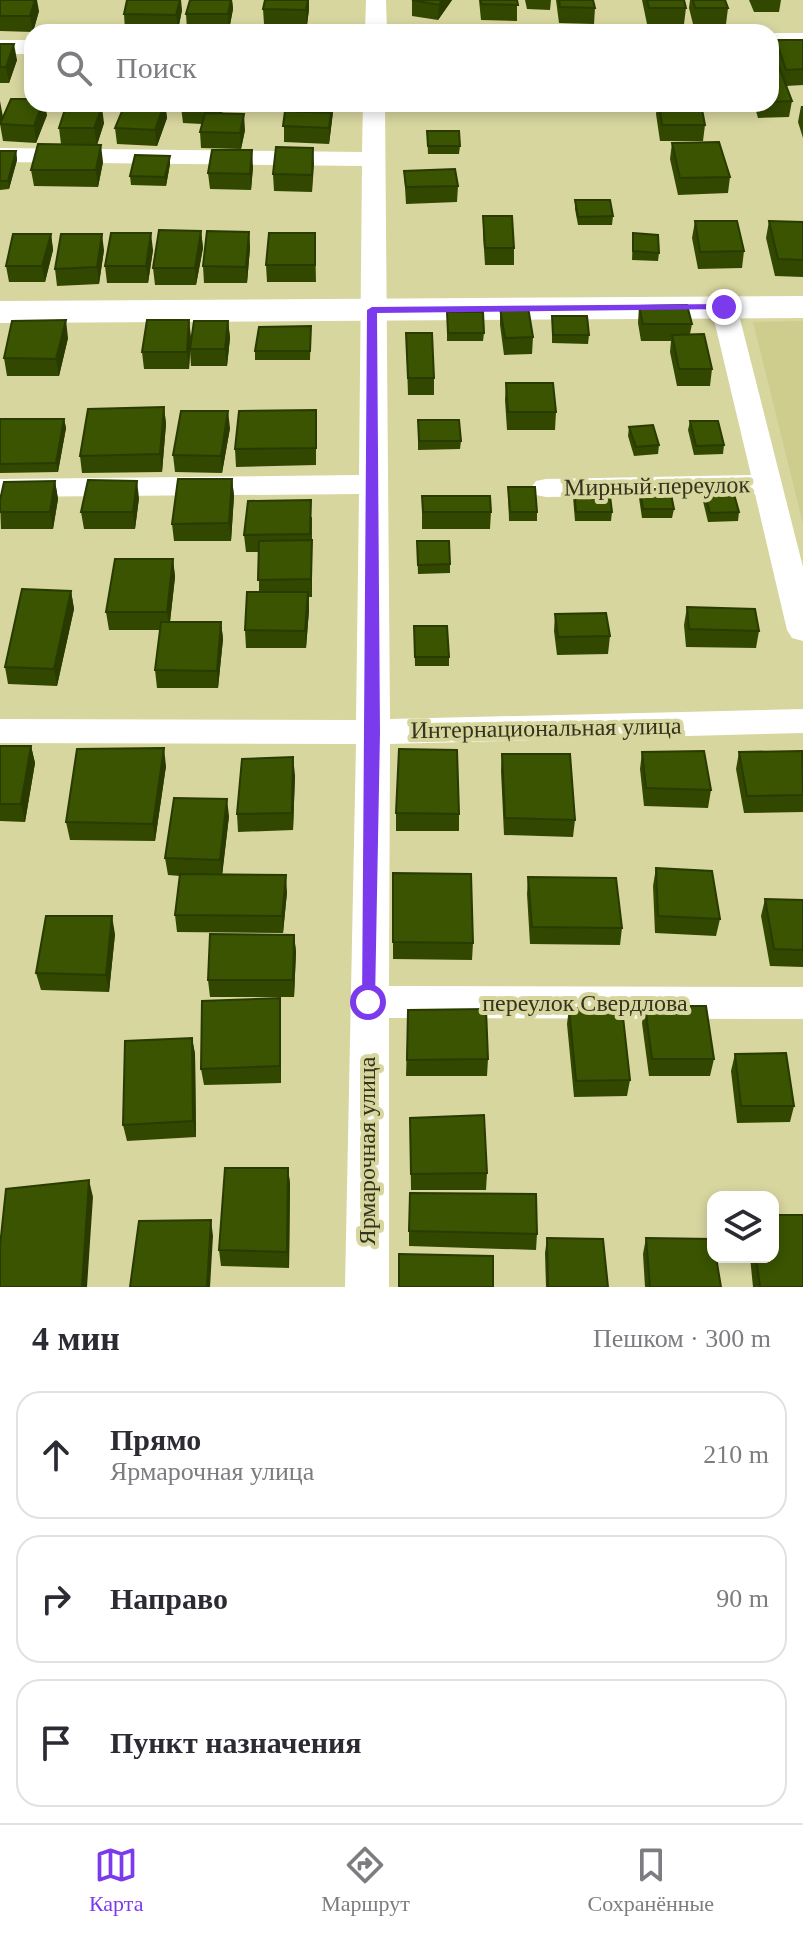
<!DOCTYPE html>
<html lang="ru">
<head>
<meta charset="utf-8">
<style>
	:root { --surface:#fff; --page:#f2f2f3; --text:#2b2b33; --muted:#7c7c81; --line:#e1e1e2; --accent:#7c3aed }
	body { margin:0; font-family:"Times New Roman",serif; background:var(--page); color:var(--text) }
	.controls { position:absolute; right:24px; bottom:24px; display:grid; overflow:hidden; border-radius:16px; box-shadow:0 4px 12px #0003 }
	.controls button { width:72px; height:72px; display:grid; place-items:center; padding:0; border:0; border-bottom:2px solid var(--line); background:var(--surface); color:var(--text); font:40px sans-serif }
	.stop { position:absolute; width:24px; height:24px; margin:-18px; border:6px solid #7c3aed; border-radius:50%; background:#fff }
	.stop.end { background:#7c3aed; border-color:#fff; box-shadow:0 2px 8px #0008 }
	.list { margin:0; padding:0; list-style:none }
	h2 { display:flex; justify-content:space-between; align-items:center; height:104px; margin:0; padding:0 32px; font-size:34px }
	h2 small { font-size:26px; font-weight:400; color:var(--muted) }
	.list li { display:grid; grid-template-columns:52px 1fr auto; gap:24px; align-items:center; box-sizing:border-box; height:128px; margin:0 16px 16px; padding:0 16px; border:2px solid var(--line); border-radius:24px }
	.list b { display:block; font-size:30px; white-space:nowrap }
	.list p { margin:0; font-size:26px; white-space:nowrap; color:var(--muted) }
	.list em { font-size:26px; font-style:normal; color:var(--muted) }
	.icon { flex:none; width:44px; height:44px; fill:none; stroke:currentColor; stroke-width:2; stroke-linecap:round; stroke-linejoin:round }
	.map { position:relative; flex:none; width:803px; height:1287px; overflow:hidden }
	.search { position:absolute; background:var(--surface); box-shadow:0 4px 12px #0003; left:24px; right:24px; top:24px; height:88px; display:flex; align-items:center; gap:20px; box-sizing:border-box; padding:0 28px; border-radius:24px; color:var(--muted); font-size:30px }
	.sheet { height:536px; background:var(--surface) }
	nav { display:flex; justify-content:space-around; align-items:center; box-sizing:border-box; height:112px; border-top:2px solid var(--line); background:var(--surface); font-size:22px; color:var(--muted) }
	nav a { display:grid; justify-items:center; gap:4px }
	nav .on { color:var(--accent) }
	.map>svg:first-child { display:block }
	.built { fill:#cecd8d }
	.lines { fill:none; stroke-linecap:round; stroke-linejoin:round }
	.minor { fill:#fff; fill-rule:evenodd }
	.secondary { fill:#fff; fill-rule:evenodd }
	.wall { fill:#324801 }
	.shaded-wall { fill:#293b01 }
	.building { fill:#3a5401; stroke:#293b01; stroke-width:2 }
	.route { fill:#7c3aed }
	.labels { text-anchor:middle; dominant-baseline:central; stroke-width:8; stroke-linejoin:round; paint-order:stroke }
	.street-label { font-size:24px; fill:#34331d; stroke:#d7d69f }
</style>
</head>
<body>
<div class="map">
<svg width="803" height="1287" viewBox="0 0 803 1287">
	<rect width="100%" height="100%" fill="#d7d69f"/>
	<path class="built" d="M803,321V524L753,322Z"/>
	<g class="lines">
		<path class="minor" d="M366,0H386L387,32H365Z
			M771,33H803V45H771Z
			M0,40H32V54H0Z
			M363,104H385L390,719L803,709V733L390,744L389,986L803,987V1019L389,1018V1287H345L356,744L0,743V719L356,720L359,494L0,497V479L359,475L362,166L0,162V148L362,152Z
			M724,299L737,307L803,567V641L792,638L787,630L755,494L546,497L536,495L531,488L536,481L546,479L751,475L711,307Z"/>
		<path class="secondary" d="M803,296V318L0,323V301Z"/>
	</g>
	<path class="wall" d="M0,0L39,11L33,32L0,31Z
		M190,0H232L233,9L229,30H187L186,14Z
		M265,0H309V9L307,25L264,24L263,9Z
		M412,0H452L438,20L412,16Z
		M479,0H517V21L481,20Z
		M525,0H551L550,10L527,9Z
		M556,0H593L595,8L594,24L559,23Z
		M642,0H684L686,8L684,24H647Z
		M690,0H725L728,8L726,24H693L689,8Z
		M749,0H781L779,12H754Z
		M182,10L178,30H125L124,14Z
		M776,40H803V85L786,86L792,101L789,117L758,118L754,104H771V62H775L773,56Z
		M0,44L17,60L9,83H0Z
		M165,104L167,118L157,146L117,144L115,128Z
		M182,104H224L222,114L245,130L241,149L201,148L200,132L202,124L183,123L181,107Z
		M284,104H334L329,144L284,142Z
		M657,104H701L705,125L703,141H660L656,114Z
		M801,106H803V138L798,122Z
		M47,115L36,143L3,141L0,124Z
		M104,123L97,145L61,144L59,128Z
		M427,132L460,146L459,154H428Z
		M672,143L730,177L728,193L678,195L670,159Z
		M313,148L312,192L274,191L273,174Z
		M0,151H16L17,160L9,189L0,190Z
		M170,156V164L166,186L131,185L130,176Z
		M103,162L98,187L34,186L31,170Z
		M253,167L251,190L210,189L208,173Z
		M404,171L458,186L457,202L406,204Z
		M575,200L613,216L612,225H578L575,209Z
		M483,216L514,248V265H485L483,233Z
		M695,221L744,251L742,268L698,269L692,238Z
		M769,221L803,222V277L775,276L766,238Z
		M201,231L203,248L196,285H155L153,268Z
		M249,232L250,248L247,283H204L203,266Z
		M315,233L316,282H267L266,265Z
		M633,233L659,253L658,261L632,260Z
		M51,234L53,250L45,282H9L6,266Z
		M104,250L99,284L57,286L55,269Z
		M153,250L148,283H107L105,266Z
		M639,306L692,324L690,334L712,369L710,386H677L670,352L671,341H641L638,323Z
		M500,308L533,337L532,354L504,355L500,325Z
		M447,312L484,333L483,341H447Z
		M552,316L589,335L588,344L552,343Z
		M228,321L230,338L227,366H191L190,351L189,369H144L142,352L191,337L190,346Z
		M311,326L310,360H255V351Z
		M406,333L434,378V395H408Z
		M68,338L59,376H7L4,358Z
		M506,383L556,412L555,430H507L505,400Z
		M164,407L166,424L162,472L82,473L80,456Z
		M316,410V465L236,467L235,449Z
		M0,419H64L66,428L58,472L0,473Z
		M418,420L461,441L460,449L418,450Z
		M690,421L724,445L723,454L694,455L688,430Z
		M629,427L659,445L658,454L634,456L628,436Z
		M230,428L222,473L175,472L173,455Z
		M232,479L234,496L231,541H174L172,524Z
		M55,481L58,499L53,529H1L0,500Z
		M508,487L537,512V521H509Z
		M574,488L612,512L611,521H575L573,497Z
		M703,488L739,512L738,521L708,522L702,497Z
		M640,489L674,509L672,518H642L639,498Z
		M422,496L491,512L490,529H422Z
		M139,498L135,529H84L81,512Z
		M312,517V597H309V610L306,648H246L245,630L259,592V552H246L244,535Z
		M417,541L450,564V573L418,574Z
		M173,559L175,577L170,622H221L223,639L218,688H157L155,670L160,630H109L106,612Z
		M71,591L74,609L57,686L8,684L5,667Z
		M687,607L759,631L756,648L686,647L684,625Z
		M555,614L610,636L608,654L557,655L554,631Z
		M414,626L449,657V666H415Z
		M0,746H31L35,763L25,822L0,821Z
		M642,752L711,790L708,808L644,806L640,769Z
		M739,752L803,756V812L744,813L736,769Z
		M502,754L575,820L573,837L504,835L501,771Z
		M166,766L155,841L70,840L66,822Z
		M295,775L293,830L238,832L237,814Z
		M396,813L459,814V831H396Z
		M229,816L222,874L287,892L283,933L177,932L175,915L180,876L168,875L165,858Z
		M656,868L720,919L716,936L655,933L653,886Z
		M393,873L473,943L472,960L393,959Z
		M528,877L622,928L620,945L530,944L527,894Z
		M765,899L803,900V967L770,966L761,916Z
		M115,934L109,992L41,990L36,973Z
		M294,935L296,952L294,997H210L208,980Z
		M645,1006L714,1059L710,1076H649L642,1023Z
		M569,1008L630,1080L627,1096L574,1097L567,1024Z
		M408,1010L488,1059L487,1076H406Z
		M281,1015V1083L204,1085L201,1069Z
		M192,1038L195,1054L196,1137L127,1141L123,1125Z
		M735,1054L794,1106L790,1122L737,1123L731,1071Z
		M410,1118L487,1173L486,1190H411Z
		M288,1168L290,1184L289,1268L221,1266L219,1250Z
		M409,1231L537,1234L536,1250L409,1246Z
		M547,1238L608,1287H546L545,1253Z
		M646,1238L721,1287H645L643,1254Z
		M750,1257H773L803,1287H753Z"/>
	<path class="shaded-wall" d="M35,0H37L39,11L33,32L30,16Z
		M180,0H181L182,10L178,30L176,15Z
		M231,0H232L233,9L229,30L228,14Z
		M308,0H309V9L307,25L306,10Z
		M442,0H452L438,20L439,5Z
		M14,44L17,60L9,83L6,67Z
		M0,101L3,117L0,123Z
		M42,104H45L47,115L36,143L34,126Z
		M164,104H165L167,118L157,146L155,130Z
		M219,104H224L219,125L218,109Z
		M331,104H334L329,144V128Z
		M102,107L104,123L97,145L94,128Z
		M244,114L245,130L241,149L240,133Z
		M101,145L103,162L98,187L96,170Z
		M313,148L314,164L312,192V175Z
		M252,150L253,167L251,190L250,174Z
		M16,151L17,160L9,189L8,181Z
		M170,156V164L166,186L165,177Z
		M201,231L203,248L196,285L195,268Z
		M249,232L250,248L247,283L246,267Z
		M151,233L153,250L148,283L146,266Z
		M51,234L53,250L45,282L42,266Z
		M102,234L104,250L99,284L97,267Z
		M66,320L68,338L59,376L56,359Z
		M189,320L191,337L189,369L187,352Z
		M228,321L230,338L227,366L225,349Z
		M164,407L166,424L162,472L160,454Z
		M228,411L230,428L222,473L221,456Z
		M64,419L66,428L58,472L56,463Z
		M232,479L234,496L231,541L229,523Z
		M55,481L58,499L53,529L50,512Z
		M137,481L139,498L135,529L133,512Z
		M312,540V597L311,579Z
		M173,559L175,577L169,630L167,612Z
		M71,591L74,609L57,686L54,669Z
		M308,592L309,610L306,648L305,631Z
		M221,622L223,639L218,688L217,671Z
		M31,746L35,763L25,822L21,804Z
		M164,748L166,766L155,841L153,824Z
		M293,757L295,775L293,830L292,813Z
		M227,799L229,816L222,877L220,860Z
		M286,875L287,892L283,933L282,916Z
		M112,916L115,934L109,992L106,975Z
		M294,935L296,952L294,997L293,980Z
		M280,998L281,1015V1083L280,1066Z
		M192,1038L195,1054L196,1137L193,1121Z
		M288,1168L290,1184L289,1268L287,1252Z
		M89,1180L93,1197L87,1287H82Z
		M211,1220L213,1236L210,1287H207Z"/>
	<path class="building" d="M0,0H35L30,16H0Z
		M127,0H180L176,15L124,14Z
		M190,0H231L228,14H186Z
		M265,0H308L306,10L263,9Z
		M412,0H442L439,5Z
		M481,0H517L518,5L481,4Z
		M559,0H593L595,8L560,7Z
		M647,0H684L686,8H649Z
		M693,0H725L728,8H695Z
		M776,40H803V69L786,70Z
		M0,44H14L6,67H0Z
		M771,62H777L792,101L771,102Z
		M11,99H32V104H42L34,126L0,124Z
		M125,104H164L155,130L115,128Z
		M182,104H219L218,109L181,107Z
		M284,104H331V106L283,105Z
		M659,104H701L705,125H662Z
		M66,106L102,107L94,128H59Z
		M285,111L331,113L329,128L283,126Z
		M205,113L244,114L240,133L200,132Z
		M427,131H459L460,146H428Z
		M719,142L730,177L680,178L672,143Z
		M38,144L101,145L96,170H31Z
		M276,147L313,148L312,175L273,174Z
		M212,150H252L250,174L208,173Z
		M0,151H16L8,181H0Z
		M135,155L170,156L165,177L130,176Z
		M455,169L458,186L406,187L404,171Z
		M575,200H610L613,216L578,217Z
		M483,216H512L514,248H485Z
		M695,221H737L744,251L700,252Z
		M769,221L803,222V260L778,259Z
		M159,230L201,231L195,268H153Z
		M207,231L249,232L246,267L203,266Z
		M111,233H151L146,266H105Z
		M269,233H315V265H266Z
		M633,233L658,235L659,253L633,251Z
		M13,234H51L42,266H6Z
		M61,234H102L97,267L55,269Z
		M687,305L692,324H643L639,306Z
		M528,307L533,337L505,338L500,308Z
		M447,312H483L484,333H448Z
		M552,316H587L589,335H553Z
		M66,320L56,359L4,358L12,321Z
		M147,320H189L187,352H142Z
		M194,321H228L225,349H190Z
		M311,326L310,351H255L259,327Z
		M406,333H432L434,378H408Z
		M704,334L712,369H679L672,335Z
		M506,383H553L556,412H508Z
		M164,407L160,454L80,456L88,409Z
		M316,410V448L235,449L239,411Z
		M181,411H228L221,456L173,455Z
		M0,419H64L56,463L0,464Z
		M418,420H459L461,441H419Z
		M690,421H718L724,445L696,446Z
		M653,425L659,445L636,447L629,427Z
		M178,479H232L229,523L172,524Z
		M88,480L137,481L133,512H81Z
		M55,481L50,512H0V500L4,482Z
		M508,487H535L537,512H510Z
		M732,487L739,512L710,513L703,488Z
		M574,488H609L612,512H576Z
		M640,489H670L674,509H643Z
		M422,496H490L491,512H423Z
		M311,500L310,534L244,535L248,501Z
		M312,540L311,579L258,580L259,541Z
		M417,541H449L450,564L418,565Z
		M115,559H173L167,612H106Z
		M22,589L71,591L54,669L5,667Z
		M247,592H308L305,631L245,630Z
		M687,607L755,609L759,631L689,629Z
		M606,613L610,636L558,637L555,614Z
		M161,622H221L217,671L155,670Z
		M414,626H447L449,657H415Z
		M0,746H31L21,804H0Z
		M164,748L153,824L66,822L77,749Z
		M399,749L457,750L459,814L396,813Z
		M704,751L711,790L646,788L642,752Z
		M802,751L803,795L747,796L739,752Z
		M502,754H570L575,820L505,818Z
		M293,757L292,813L237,814L242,759Z
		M174,798L227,799L220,860L165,858Z
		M656,868L712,871L720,919L658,916Z
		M393,873L471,874L473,943L393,942Z
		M180,874L286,875L282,916L175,915Z
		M528,877L616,878L622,928L532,927Z
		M765,899L803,900V950L774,949Z
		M46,916H112L106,975L36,973Z
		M210,934L294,935L293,980H208Z
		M280,998V1066L201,1069L202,1001Z
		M645,1006H706L714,1059H652Z
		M569,1008H622L630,1080L576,1081Z
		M486,1009L488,1059L407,1060L408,1010Z
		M192,1038L193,1121L123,1125L125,1041Z
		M786,1053L794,1106H741L735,1054Z
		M484,1115L487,1173L411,1174L410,1118Z
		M225,1168H288L287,1252L219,1250Z
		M89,1180L82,1287H0V1246L6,1189Z
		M410,1193L536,1194L537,1234L409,1231Z
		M773,1215H803V1287H760L756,1257H773Z
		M211,1220L207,1287H130L139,1221Z
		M547,1238L603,1239L608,1287H548Z
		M646,1238L713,1239V1257H716L721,1287H650Z
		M399,1254L493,1256V1287H399Z"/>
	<path class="route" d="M724,304L728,309L377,313L380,732L375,1002L368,1009L362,1007L367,310L372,307Z"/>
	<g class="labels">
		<g class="street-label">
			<text transform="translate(657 486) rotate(-1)">Мирный переулок</text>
			<text transform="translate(546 728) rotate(-1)">Интернациональная улица</text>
			<text x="585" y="1003">переулок Свердлова</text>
			<text transform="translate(367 1151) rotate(-90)">Ярмарочная улица</text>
		</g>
	</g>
</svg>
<div class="controls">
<button><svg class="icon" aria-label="layers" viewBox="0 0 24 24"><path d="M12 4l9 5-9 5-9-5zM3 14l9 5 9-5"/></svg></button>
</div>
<div class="stop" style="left:368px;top:1002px"></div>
<div class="stop end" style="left:724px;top:307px"></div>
<div class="search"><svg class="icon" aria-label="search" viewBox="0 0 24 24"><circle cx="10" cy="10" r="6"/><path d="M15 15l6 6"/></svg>Поиск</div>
</div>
<section class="sheet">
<h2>4 мин<small>Пешком · 300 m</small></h2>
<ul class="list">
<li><svg class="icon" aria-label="ahead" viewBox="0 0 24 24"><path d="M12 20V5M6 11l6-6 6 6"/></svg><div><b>Прямо</b><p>Ярмарочная улица</p></div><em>210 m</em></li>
<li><svg class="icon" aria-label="right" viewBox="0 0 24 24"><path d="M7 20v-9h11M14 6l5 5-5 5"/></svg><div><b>Направо</b></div><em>90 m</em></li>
<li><svg class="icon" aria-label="arrive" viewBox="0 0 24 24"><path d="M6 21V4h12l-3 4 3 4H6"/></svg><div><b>Пункт назначения</b></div></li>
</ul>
</section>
<nav>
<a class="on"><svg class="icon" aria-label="map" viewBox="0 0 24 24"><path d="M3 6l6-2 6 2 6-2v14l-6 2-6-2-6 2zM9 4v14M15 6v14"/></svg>Карта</a>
<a><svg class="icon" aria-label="directions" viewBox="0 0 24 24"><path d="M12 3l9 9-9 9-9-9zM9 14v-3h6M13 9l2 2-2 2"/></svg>Маршрут</a>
<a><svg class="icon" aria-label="saved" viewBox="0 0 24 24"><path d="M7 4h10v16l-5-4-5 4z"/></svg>Сохранённые</a>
</nav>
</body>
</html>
